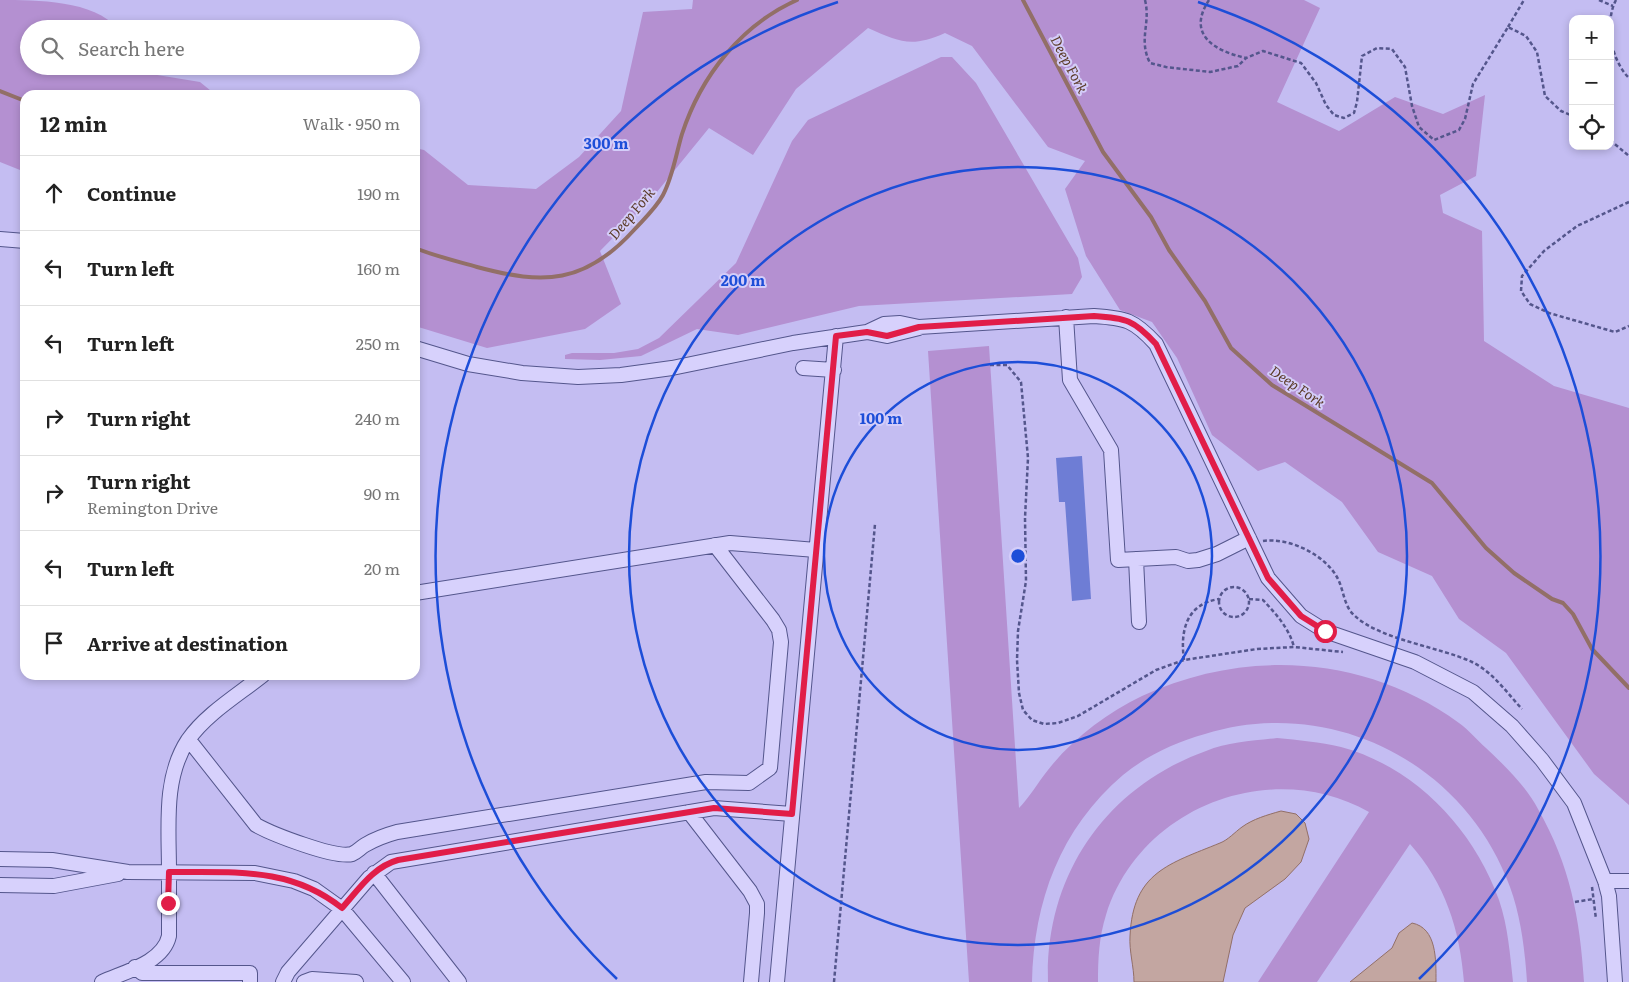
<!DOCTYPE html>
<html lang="en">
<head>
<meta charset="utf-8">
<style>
	:root { --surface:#fff; --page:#f6f6f6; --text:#222; --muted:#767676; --line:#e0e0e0 }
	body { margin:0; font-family:Literata,serif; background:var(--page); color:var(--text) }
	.controls { position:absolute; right:15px; top:15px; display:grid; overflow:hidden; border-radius:10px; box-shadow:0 2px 8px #0003 }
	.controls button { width:45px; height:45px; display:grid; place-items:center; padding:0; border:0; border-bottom:1px solid var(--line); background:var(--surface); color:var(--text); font:25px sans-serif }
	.stop { position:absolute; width:15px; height:15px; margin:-11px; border:4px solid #e11d48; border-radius:50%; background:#fff }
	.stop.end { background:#e11d48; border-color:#fff; box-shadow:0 1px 5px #0008 }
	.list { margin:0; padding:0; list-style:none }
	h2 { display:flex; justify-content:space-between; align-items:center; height:65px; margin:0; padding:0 20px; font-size:21px }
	h2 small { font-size:16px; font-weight:400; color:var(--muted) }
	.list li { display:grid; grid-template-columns:32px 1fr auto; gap:15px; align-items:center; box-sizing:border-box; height:75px; padding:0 20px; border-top:1px solid var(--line) }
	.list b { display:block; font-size:19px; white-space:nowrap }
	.list p { margin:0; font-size:16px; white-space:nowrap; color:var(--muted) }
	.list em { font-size:16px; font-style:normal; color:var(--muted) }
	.icon { flex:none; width:28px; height:28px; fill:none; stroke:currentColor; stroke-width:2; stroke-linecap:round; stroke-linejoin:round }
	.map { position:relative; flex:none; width:1629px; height:982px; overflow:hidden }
	.search { position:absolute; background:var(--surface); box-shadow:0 2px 8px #0003; left:20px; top:20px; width:400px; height:55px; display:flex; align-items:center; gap:12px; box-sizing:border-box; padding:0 18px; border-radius:28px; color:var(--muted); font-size:19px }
	.panel { position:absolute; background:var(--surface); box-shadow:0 2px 8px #0003; left:20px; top:90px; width:400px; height:590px; border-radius:15px }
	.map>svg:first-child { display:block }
	.green { fill:#b490d1 }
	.water { fill:#c3a6a1; stroke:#926f67 }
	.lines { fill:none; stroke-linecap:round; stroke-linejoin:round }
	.stream { stroke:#926f67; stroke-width:4 }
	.building { fill:#6e7dd5 }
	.minor-casing { stroke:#54568c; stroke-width:16 }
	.path { stroke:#54568c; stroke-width:2.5; stroke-dasharray:4 2.5; stroke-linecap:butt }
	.minor { stroke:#d7d1fc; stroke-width:14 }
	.route { stroke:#e11d48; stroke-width:6 }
	.ring { fill:none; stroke:#1d4ed8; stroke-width:2.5 }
	.labels { text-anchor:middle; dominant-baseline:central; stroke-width:4; stroke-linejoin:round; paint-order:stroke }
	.water-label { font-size:14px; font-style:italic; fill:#5b3b28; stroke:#d4cdf9 }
	.centre { fill:#1d4ed8; stroke:#d4cdf9; stroke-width:2.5 }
	.ring-label { font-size:15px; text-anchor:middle; font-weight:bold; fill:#1d4ed8; stroke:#d4cdf9; stroke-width:4; stroke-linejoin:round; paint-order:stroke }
</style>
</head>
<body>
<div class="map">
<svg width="1629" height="982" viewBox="0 0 1629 982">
	<rect width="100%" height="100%" fill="#c4bdf2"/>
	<path class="green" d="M0,0C37,0 94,0 118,29H29V66H145L151,74L200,82L216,95H25V172L0,162Z
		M693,0H1304L1320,8L1277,102L1339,131L1395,97L1443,114L1485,95L1476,176L1440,195L1443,213L1482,231L1484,341L1554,386L1629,408V805L1594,774L1506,653L1459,619L1432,576L1378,552L1342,502L1285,462L1258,471L1212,435L1177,358L1152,322L1120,310L1086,256L1065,189L1085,161L1048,147L972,46L945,33C911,48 900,42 868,28L796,89L753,155L709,128L652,198L600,251L621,304L585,329L487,348L415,326V148L424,150L468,185L536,189L579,157L621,111L643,12L692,9Z
		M941,57H952L976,83L1078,258L1082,277L1072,294L859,306L738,335L697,329L641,356L600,360L565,359V355L572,353H614L638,349L659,338L736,263L792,141L808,120Z
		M989,346L1019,808C1030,797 1038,782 1048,770C1072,739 1107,713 1142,696C1245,648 1366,655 1459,723C1469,730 1477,740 1486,748C1504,765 1526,786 1538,809C1570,865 1580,918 1584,982H1527C1525,951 1521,917 1510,887C1465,763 1331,695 1205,734C1176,742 1146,756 1123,775C1060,829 1034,901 1032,982H969L928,351Z
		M1277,738C1298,740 1320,742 1341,747C1415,767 1473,828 1499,900C1508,926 1510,955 1513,982H1464C1460,930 1445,883 1410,844L1317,982H1258L1369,812C1272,757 1140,806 1106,915C1099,937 1098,959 1098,982H1048C1045,875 1106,787 1206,751C1228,742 1253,741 1277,738Z"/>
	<path class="water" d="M1281,811L1296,814L1305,823L1309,839L1301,862L1285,879L1245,908L1233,935L1223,982H1134C1134,967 1129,951 1130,936C1133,872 1169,864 1220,843C1228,840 1235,832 1242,827C1253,819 1267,815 1281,811Z
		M1412,923C1437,928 1436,960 1436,982H1350L1392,948L1399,933Z"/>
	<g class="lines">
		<path class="stream" d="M1023,0L1103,152L1151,217L1169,250L1205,301L1231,348L1272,385L1432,483L1486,548L1514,573L1552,599L1563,603L1573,614L1592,649L1629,688
			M0,91L25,101
			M415,248C435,256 456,261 477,267C544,285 585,284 634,230C644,219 656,208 663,195C673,176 676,154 682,134C701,76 741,25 797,0"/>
	</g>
	<path class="building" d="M1082,456L1091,599L1072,601L1065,502H1059L1056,458Z"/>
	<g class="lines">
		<defs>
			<path id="minor" d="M0,239L25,241
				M1066,317L1070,380L1111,450L1118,560L1176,557L1188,561L1198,560L1217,554L1249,538
				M867,332L887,336L919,328
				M415,348L468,364L522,373L578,377L621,375L672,368L793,343L867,332L884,324L900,323L919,327L1094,316C1126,318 1134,320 1156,344L1268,578L1301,616L1325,631L1415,662L1473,692L1512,726L1542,760L1574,803L1605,881L1609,896L1615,982
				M803,368L834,370
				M1136,559L1139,622
				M415,593L730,543L816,550
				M189,740L256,825C272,834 336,859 352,854C357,852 360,848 365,845C375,839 386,835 397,832L706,782L749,783L770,768L781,642L779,630L773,620L715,545
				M689,812L750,891L757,904V913L751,982
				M0,859L52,860L128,872L255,873L294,881L314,889L342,909L403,982
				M374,873L459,982
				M1605,881H1629
				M0,885L54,886L118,874
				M135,967L142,973H250V982
				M102,982C124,972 163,963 169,936C169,914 169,892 169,871C169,827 163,778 188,740C206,714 238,695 263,675
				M283,982L288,972L369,878L391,862L714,808L792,814
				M304,982L312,979L356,982
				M777,982L836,336"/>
		</defs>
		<use href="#minor" class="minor-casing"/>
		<path class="path" d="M1145,0C1151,24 1138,39 1150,63L1166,67L1210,72L1238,66L1246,58L1263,51L1301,63L1316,83L1326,105L1334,115L1344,118L1354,113L1357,102L1362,56L1377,48L1392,49L1405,67L1412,106L1419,127L1434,140L1459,130L1465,119L1473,84L1508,27L1526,36L1537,52L1545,96L1561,111L1573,116
			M1209,0C1186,35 1215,51 1246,58
			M1599,0L1613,6
			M1616,0C1604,23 1611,60 1629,78
			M1508,27L1524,0
			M1610,140L1629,156
			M1629,202L1577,226L1544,251L1522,276L1521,291L1530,304L1549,313L1615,332L1629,326
			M990,365H1007L1021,382L1028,458L1025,518L1026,581L1018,631L1017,660L1019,693L1023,710L1032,720L1044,724L1058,723L1078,716L1156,670L1184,660L1257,649L1294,647L1343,652
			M1263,541C1289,537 1326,555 1338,579C1344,591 1344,607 1355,616C1381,640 1440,647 1472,662C1493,672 1507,693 1522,709
			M1219 602a15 15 0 1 1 30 0a15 15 0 1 1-30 0Z
			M1249,599L1263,600C1276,614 1289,628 1294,647
			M1184,660C1180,631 1186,604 1219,599
			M1592,887L1596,919
			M1575,902L1593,899
			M834,982L875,524"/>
		<use href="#minor" class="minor"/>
	</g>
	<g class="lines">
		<path class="route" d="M168,903L169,872C234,873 289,866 342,908C359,889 373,867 398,860L714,808L792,814L836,336L867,332L887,336L919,327L1094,316C1126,318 1134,320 1156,344L1268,578L1301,616L1325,631"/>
	</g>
	<g class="ring">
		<circle cx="1018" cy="556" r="194"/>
		<circle cx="1018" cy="556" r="389"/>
		<path d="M617 979A583 583 0 0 1 838 2M1198 2A583 583 0 0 1 1419 979"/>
	</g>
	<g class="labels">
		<g class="water-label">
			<text transform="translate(1070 64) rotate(62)">Deep Fork</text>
			<text transform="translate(631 213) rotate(-50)">Deep Fork</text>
			<text transform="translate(1298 386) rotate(34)">Deep Fork</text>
		</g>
	</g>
	<circle cx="1018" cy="556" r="8" class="centre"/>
	<g class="ring-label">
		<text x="606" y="149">300 m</text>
		<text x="743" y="286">200 m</text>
		<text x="881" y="424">100 m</text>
	</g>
</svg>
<div class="controls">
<button>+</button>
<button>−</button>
<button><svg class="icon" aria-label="locate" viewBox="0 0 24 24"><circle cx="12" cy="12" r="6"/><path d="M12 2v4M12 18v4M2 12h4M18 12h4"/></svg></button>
</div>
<div class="stop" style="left:1325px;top:631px"></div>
<div class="stop end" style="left:168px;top:903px"></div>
<div class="search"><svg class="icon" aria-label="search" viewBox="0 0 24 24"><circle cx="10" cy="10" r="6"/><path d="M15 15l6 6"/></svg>Search here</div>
<section class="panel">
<h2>12 min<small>Walk · 950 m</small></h2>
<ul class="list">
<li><svg class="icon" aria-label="ahead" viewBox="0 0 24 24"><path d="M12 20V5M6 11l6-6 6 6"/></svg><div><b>Continue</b></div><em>190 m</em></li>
<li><svg class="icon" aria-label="left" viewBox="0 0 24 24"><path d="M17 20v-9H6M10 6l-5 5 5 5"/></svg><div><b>Turn left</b></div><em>160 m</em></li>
<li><svg class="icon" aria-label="left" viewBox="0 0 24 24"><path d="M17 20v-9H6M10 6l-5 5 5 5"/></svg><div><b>Turn left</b></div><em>250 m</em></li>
<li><svg class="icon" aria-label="right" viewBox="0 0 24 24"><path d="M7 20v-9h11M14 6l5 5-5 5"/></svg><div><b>Turn right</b></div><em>240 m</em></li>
<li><svg class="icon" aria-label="right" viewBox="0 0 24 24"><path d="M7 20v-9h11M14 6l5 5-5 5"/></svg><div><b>Turn right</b><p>Remington Drive</p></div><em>90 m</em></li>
<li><svg class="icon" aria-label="left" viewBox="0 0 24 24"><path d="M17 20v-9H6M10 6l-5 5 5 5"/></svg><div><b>Turn left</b></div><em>20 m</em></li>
<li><svg class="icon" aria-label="arrive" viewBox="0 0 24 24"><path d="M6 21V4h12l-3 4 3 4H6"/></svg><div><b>Arrive at destination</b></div></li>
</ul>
</section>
</div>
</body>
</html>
